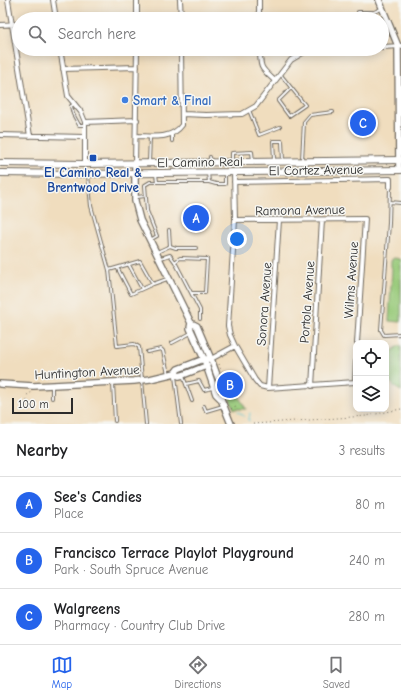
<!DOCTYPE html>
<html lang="en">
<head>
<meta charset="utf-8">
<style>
	:root { --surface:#fff; --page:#f6f6f6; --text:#202124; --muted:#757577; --line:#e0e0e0; --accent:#2563eb }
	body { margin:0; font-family:"Comic Neue",sans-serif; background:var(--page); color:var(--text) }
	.controls { position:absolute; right:12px; bottom:12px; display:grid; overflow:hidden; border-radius:8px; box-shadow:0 2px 10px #0003 }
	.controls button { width:36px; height:36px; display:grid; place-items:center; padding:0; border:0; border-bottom:1px solid var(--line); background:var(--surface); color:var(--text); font:20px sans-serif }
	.scale { position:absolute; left:12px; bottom:10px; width:61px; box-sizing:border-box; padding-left:4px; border:2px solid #2b2b2b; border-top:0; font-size:11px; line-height:14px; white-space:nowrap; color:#2b2b2b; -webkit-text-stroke:3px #f6f6f2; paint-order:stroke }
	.you { position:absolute; left:237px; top:239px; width:14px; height:14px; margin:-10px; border:3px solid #fff; border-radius:50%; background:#1a73e8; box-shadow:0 0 0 6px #1a73e833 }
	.badge { display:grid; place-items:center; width:26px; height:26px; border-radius:50%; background:var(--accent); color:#fff; font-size:13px; font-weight:700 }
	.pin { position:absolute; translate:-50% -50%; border:2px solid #fff; box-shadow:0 1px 4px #0006 }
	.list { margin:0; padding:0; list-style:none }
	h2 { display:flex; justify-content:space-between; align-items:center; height:52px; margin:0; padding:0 16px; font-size:17px }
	h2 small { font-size:13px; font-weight:400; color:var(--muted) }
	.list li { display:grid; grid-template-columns:26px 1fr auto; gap:12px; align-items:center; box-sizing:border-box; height:56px; padding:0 16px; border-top:1px solid var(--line) }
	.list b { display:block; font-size:15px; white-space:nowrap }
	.list p { margin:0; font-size:13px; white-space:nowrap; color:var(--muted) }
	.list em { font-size:13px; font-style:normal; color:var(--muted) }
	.icon { flex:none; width:22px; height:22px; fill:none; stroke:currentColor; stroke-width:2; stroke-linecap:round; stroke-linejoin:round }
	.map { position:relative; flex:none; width:401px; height:424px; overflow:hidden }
	.search { position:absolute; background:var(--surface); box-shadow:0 2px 10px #0003; left:12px; right:12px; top:12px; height:44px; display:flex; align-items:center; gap:10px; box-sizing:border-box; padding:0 14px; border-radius:22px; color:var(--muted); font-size:15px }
	.sheet { height:220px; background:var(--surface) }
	nav { display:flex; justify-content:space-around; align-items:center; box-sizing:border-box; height:56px; border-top:1px solid var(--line); background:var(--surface); font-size:11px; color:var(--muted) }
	nav a { display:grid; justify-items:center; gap:2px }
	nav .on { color:var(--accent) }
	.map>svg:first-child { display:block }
	.green { fill:#99ca7a; stroke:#627a52 }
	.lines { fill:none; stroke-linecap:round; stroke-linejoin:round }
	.stream { stroke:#5cc8d2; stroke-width:1 }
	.lane-casing { stroke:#70695e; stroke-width:4 }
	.street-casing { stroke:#70695e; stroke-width:6 }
	.secondary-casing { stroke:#70695e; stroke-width:8 }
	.primary-casing { stroke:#70695e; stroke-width:8 }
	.path { stroke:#70695e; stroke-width:1; stroke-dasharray:1 3; stroke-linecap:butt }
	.lane { stroke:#fff; stroke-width:2 }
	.street { stroke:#fff; stroke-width:4 }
	.secondary { stroke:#fff; stroke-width:5.5 }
	.primary { stroke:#fff; stroke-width:6 }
	.shop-dot { fill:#3f7fe0; stroke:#f6f6f2; stroke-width:1.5 }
	.transit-dot { fill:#1a4fb4; stroke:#f6f6f2; stroke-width:1.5 }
	.labels { text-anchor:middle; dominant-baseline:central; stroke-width:3; stroke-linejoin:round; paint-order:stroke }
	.shop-label { font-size:13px; font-weight:bold; fill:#366cbe; stroke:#f6f6f2; text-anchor:start }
	.street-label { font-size:13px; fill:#2b2b2b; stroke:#f6f6f2 }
	.transit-label { font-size:13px; font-weight:bold; fill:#164399; stroke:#f6f6f2 }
</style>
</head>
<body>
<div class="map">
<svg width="401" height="424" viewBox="0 0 401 424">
	<rect width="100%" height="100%" fill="#f6f6f2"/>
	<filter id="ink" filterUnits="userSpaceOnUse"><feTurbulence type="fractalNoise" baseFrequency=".025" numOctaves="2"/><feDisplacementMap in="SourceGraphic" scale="8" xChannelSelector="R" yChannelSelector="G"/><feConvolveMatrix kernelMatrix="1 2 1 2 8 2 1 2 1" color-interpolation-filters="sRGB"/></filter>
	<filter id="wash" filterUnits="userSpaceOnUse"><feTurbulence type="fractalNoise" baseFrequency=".012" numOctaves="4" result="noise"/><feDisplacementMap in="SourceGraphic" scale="16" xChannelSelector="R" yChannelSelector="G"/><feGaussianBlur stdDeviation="0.9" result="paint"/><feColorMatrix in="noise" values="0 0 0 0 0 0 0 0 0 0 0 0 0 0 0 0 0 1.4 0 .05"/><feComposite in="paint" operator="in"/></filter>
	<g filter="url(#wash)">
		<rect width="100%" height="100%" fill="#f0ddbe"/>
		<path class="green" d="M394,258L400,259L401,260V322L389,321L392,268L391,267V260Z
			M401,345V391C381,381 381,354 401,345Z
			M226,375L246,409H234L220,377Z"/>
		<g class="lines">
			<path class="stream" d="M238,412L242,414L249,421
				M249,420L250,413"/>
		</g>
	</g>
	<g filter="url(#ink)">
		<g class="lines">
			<defs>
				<path id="lane" d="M358,19V12H374L381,9
					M281,75C289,85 297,95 305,105L289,116L278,101L291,88
					M74,104L71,106L73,114L79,125H85
					M249,110L259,135L280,127
					M172,134V141
					M210,157L211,162
					M274,159L273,141H282L283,161
					M232,160V153L252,152L253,161
					M302,160L304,122L310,115L333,112
					M149,163L150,137
					M156,174L157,182H209L208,173
					M88,175L91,206L109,270L117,346L134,344L139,347L146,424
					M209,182L216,184H225V174
					M390,188L389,223L381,330L384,335L401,334
					M137,197L145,196
					M390,202L401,203
					M150,240L157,236L147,211L145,185L150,182H157
					M170,246L176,248H196
					M157,252L170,246L169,230
					M161,258L170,255L175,262L200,310V319
					M175,262L180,258L207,259L205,293H192
					M129,265L142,289
					M109,270L140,261L153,284L131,294L118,269
					M153,284L167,279
					M172,343L191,333
					M147,352L161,349L163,351L168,374
					M175,376L181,424
					M183,376L192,401
					M113,383L115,421
					M186,384L199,381L204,390L212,388
					M52,387V398
					M204,406L206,411L223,406"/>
				<path id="street" d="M8,0L30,136
					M53,0L56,19
					M180,0L181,19
					M259,0V19
					M137,19V0
					M0,25L19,24
					M382,47L401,46
					M60,49L68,96L81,112L85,122V164
					M260,49C260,69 261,68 275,81
					M324,49H350
					M63,69L137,67
					M183,114L206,115L242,114L256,106L291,60L306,51L322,49
					M85,122L137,120
					M0,135L84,137
					M136,136C153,136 171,140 182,125L181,49
					M135,164L137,49
					M234,172L235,220L228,326L230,335L235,346L255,380L260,386L268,388L355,382L356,362
					M234,182L390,179V187
					M235,220L365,219L357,343
					M211,359L235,346
					M312,386L322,220
					M268,388L279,220"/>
				<path id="secondary" d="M379,0L398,46L399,170
					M135,164V201L140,220L191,323L190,328L204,359L216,394L221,399L231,424
					M191,323L197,326L211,359L223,391L221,399
					M175,373L179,376L183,375L206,366L207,365
					M0,384L33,386L134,381L150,379L175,373L178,369L204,359H211"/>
				<path id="primary" d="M0,163L85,164L401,160
					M0,173L79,174L401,170"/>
			</defs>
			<use href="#lane" class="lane-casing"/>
			<use href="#street" class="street-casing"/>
			<use href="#secondary" class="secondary-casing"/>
			<use href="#primary" class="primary-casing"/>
			<path class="path" d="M219,364L231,398
				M27,395L32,392
				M26,409L27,400
				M231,409L236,407
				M253,424L366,416L401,409"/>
			<use href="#lane" class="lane"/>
			<use href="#street" class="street"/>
			<use href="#secondary" class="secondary"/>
			<use href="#primary" class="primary"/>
		</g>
	</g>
	<circle class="shop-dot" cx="125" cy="100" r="4"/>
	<rect class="transit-dot" x="89" y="154" width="8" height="8" rx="2"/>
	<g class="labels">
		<g class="shop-label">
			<text x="133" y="100">Smart &amp; Final</text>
		</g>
		<g class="street-label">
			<text transform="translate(200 162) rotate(-1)">El Camino Real</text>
			<text transform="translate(316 170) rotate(-1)">El Cortez Avenue</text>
			<text transform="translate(300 210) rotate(-1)">Ramona Avenue</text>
			<text transform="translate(351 280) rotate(-86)">Wilms Avenue</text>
			<text transform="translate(307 302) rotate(-86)">Portola Avenue</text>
			<text transform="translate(264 304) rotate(-86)">Sonora Avenue</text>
			<text transform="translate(87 372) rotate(-3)">Huntington Avenue</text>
		</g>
		<g class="transit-label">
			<text x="93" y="172">El Camino Real &amp;<tspan x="93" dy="15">Brentwood Drive</tspan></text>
		</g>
	</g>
</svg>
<div class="controls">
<button><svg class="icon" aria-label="locate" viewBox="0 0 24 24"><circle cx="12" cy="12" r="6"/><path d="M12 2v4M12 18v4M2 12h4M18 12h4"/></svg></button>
<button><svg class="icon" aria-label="layers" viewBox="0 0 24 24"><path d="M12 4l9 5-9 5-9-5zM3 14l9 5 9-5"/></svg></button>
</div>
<div class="scale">100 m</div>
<div class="you"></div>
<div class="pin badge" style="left:196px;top:218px">A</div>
<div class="pin badge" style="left:230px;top:385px">B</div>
<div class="pin badge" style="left:363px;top:123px">C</div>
<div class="search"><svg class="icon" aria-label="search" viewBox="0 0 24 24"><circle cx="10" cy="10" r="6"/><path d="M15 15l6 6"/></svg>Search here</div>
</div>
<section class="sheet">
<h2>Nearby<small>3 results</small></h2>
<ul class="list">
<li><span class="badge">A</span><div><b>See's Candies</b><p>Place</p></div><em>80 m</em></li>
<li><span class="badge">B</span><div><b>Francisco Terrace Playlot Playground</b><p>Park · South Spruce Avenue</p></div><em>240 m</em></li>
<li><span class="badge">C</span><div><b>Walgreens</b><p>Pharmacy · Country Club Drive</p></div><em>280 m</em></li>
</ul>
</section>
<nav>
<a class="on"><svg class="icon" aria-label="map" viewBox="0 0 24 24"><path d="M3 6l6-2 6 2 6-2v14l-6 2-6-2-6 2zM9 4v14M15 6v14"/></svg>Map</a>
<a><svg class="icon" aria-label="directions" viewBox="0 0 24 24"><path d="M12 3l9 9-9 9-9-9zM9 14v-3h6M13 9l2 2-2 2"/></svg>Directions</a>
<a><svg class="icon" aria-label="saved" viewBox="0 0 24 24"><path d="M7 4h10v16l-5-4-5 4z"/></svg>Saved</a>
</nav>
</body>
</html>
